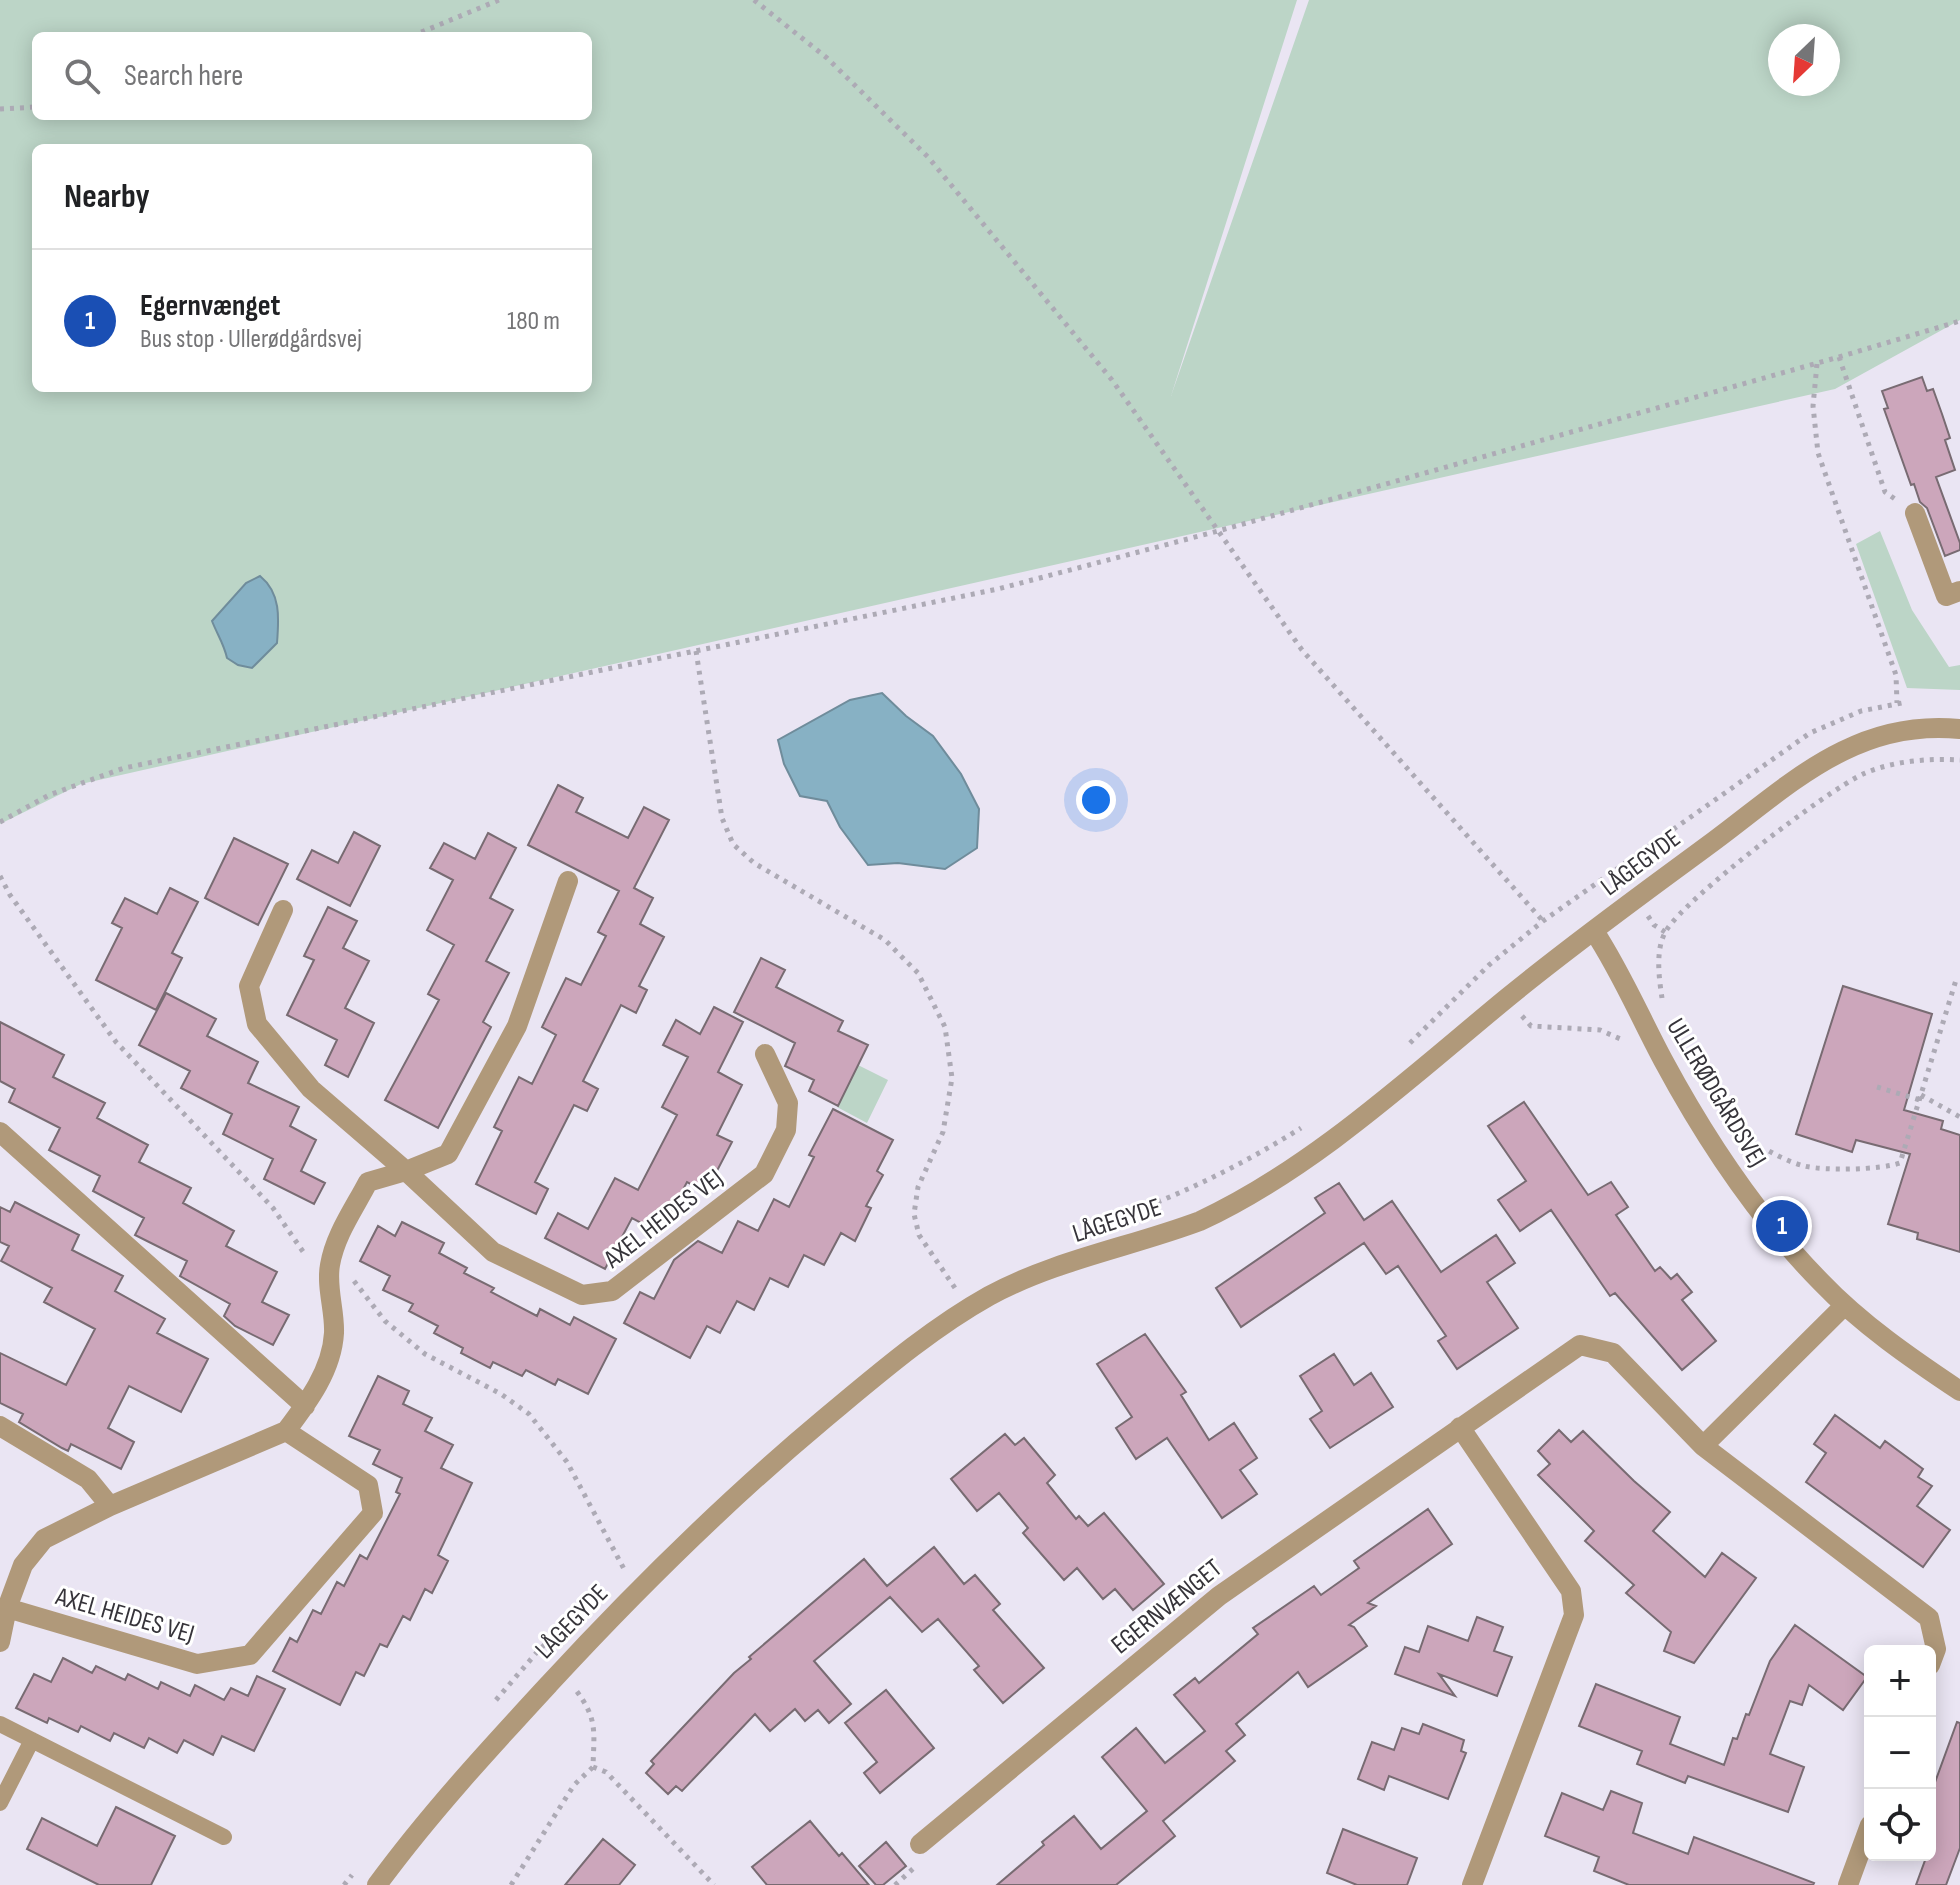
<!DOCTYPE html>
<html lang="en">
<head>
<meta charset="utf-8">
<style>
	:root { --surface:#fff; --page:#f2f2f2; --text:#202124; --muted:#757577; --line:#e0e0e0; --accent:#db2777 }
	body { margin:0; font-family:"Sofia Sans Condensed",sans-serif; background:var(--page); color:var(--text) }
	.controls { position:absolute; right:24px; bottom:24px; display:grid; overflow:hidden; border-radius:12px; box-shadow:0 4px 20px #0003 }
	.controls button { width:72px; height:72px; display:grid; place-items:center; padding:0; border:0; border-bottom:2px solid var(--line); background:var(--surface); color:var(--text); font:40px sans-serif }
	.compass { position:absolute; left:1768px; top:24px; width:72px; height:72px; border-radius:50%; background:var(--surface); box-shadow:0 4px 20px #0003; rotate:205deg }
	.you { position:absolute; left:1096px; top:800px; width:28px; height:28px; margin:-20px; border:6px solid #fff; border-radius:50%; background:#1a73e8; box-shadow:0 0 0 12px #1a73e833 }
	.badge { display:grid; place-items:center; width:52px; height:52px; border-radius:50%; background:var(--accent); color:#fff; font-size:26px; font-weight:700 }
	.pin { position:absolute; translate:-50% -50%; border:4px solid #fff; box-shadow:0 2px 8px #0006 }
	.list { margin:0; padding:0; list-style:none }
	h2 { display:flex; justify-content:space-between; align-items:center; height:104px; margin:0; padding:0 32px; font-size:34px }
	h2 small { font-size:26px; font-weight:400; color:var(--muted) }
	.list li { display:grid; grid-template-columns:52px 1fr auto; gap:24px; align-items:center; box-sizing:border-box; height:144px; padding:0 32px; border-top:2px solid var(--line) }
	.list b { display:block; font-size:30px; white-space:nowrap }
	.list p { margin:0; font-size:26px; white-space:nowrap; color:var(--muted) }
	.list em { font-size:26px; font-style:normal; color:var(--muted) }
	.icon { flex:none; width:44px; height:44px; fill:none; stroke:currentColor; stroke-width:2; stroke-linecap:round; stroke-linejoin:round }
	.map { position:relative; flex:none; width:1960px; height:1885px; overflow:hidden }
	.search { position:absolute; background:var(--surface); box-shadow:0 4px 20px #0003; left:32px; top:32px; width:560px; height:88px; display:flex; align-items:center; gap:20px; box-sizing:border-box; padding:0 28px; border-radius:12px; color:var(--muted); font-size:30px }
	.panel { position:absolute; background:var(--surface); box-shadow:0 4px 20px #0003; left:32px; top:144px; width:560px; height:248px; border-radius:12px }
	.map>svg:first-child { display:block }
	.green { fill:#bcd5c7; fill-rule:evenodd }
	.water { fill:#87b1c4; stroke:#6f8c9b; stroke-width:2 }
	.building { fill:#cca6bb; stroke:#786b72; stroke-width:2 }
	.lines { fill:none; stroke-linecap:round; stroke-linejoin:round }
	.path { stroke:#adaab5; stroke-width:5; stroke-dasharray:4 6; stroke-linecap:butt }
	.service { stroke:#b0997a; stroke-width:16 }
	.minor { stroke:#b0997a; stroke-width:20 }
	.tertiary { stroke:#b0997a; stroke-width:20 }
	.labels { text-anchor:middle; dominant-baseline:central; stroke-width:6; stroke-linejoin:round; paint-order:stroke }
	.street-label { font-size:26px; fill:#36343a; stroke:#fff }
</style>
</head>
<body>
<div class="map">
<svg width="1960" height="1885" viewBox="0 0 1960 1885">
	<rect width="100%" height="100%" fill="#eae5f3"/>
	<path class="green" d="M0,0H1297L1171,396L1309,0H1960V320L1835,389L81,784L0,824ZM36,36H588V116H36ZM1780,36H1828V84H1780ZM36,148H588V388H36Z
		M1880,531L1912,610L1949,667L1960,665V690L1907,688L1856,544Z
		M858,1065L888,1080L867,1123L837,1107Z"/>
	<path class="water" d="M260,576C281,593 279,618 277,643L252,668L238,665L227,658C224,644 217,634 212,621L246,583Z
		M882,693L906,716L933,736L961,774L979,809L977,848L945,869L898,863L868,865L840,827L827,801L800,796L784,764L778,740L850,700Z"/>
	<path class="building" d="M1922,377L1927,391L1933,389L1942,414L1950,438L1945,440L1955,470L1936,477L1960,543V550L1945,556L1927,508L1920,502L1914,484L1911,485L1884,409L1888,408L1882,391Z
		M558,785L583,798L576,812L628,838L644,807L669,820L634,888L653,898L640,924L664,937L639,986L647,990L636,1013L621,1005L583,1081L598,1089L587,1111L574,1105L535,1182L548,1189L536,1214L476,1184L502,1131L494,1127L519,1077L532,1084L556,1035L542,1027L566,978L581,985L606,936L598,932L619,891L528,845Z
		M354,832L380,846L350,906L297,879L312,850L338,863Z
		M488,833L516,848L490,898L513,910L486,961L509,973L483,1022L491,1027L438,1128L385,1100L439,1000L428,994L454,945L427,930L453,880L430,868L444,843L475,859Z
		M234,838L288,864L258,925L205,898Z
		M170,888L198,902L172,953L182,958L156,1010L96,980L122,928L112,923L125,898L157,914Z
		M328,907L357,921L343,948L369,961L345,1008L374,1023L348,1077L325,1065L337,1040L287,1015L314,960L304,956Z
		M761,958L785,970L776,987L843,1021L838,1031L868,1045L838,1106L809,1091L814,1080L785,1066L795,1043L734,1012Z
		M1843,986L1932,1014L1904,1110L1943,1121L1941,1129L1960,1135V1252L1917,1239L1918,1233L1888,1224L1910,1154L1856,1140L1852,1152L1796,1134Z
		M166,993L216,1019L207,1036L258,1062L248,1083L299,1107L290,1126L316,1140L301,1171L325,1183L314,1204L264,1179L273,1159L223,1134L232,1114L181,1088L190,1071L139,1045Z
		M714,1007L743,1022L718,1072L742,1085L717,1135L732,1142L706,1192L687,1182L660,1233L632,1218L605,1269L545,1238L558,1213L588,1229L615,1178L638,1190L677,1115L662,1107L688,1057L663,1045L676,1020L700,1034Z
		M0,1022L64,1055L53,1077L105,1103L97,1118L148,1145L139,1162L191,1188L183,1203L234,1231L226,1246L277,1272L262,1302L289,1315L273,1345L235,1326L224,1316L230,1304L180,1276L187,1261L135,1235L144,1218L93,1191L100,1176L49,1150L60,1128L9,1102L15,1089L0,1081Z
		M1524,1102L1588,1195L1611,1182L1628,1207L1616,1215L1655,1271L1660,1267L1671,1279L1677,1274L1692,1292L1682,1300L1716,1341L1682,1370L1615,1293L1610,1296L1551,1210L1520,1231L1498,1200L1526,1181L1488,1126Z
		M833,1109L893,1140L877,1171L883,1175L866,1206L871,1208L855,1241L841,1233L824,1265L804,1255L788,1287L770,1278L754,1310L737,1301L720,1333L707,1326L690,1358L624,1323L640,1292L654,1299L674,1260L698,1241L722,1253L738,1221L758,1231L774,1199L789,1207L814,1157L809,1155Z
		M1339,1183L1364,1220L1392,1201L1441,1272L1496,1235L1515,1263L1487,1282L1518,1328L1457,1369L1438,1341L1446,1336L1398,1266L1386,1274L1364,1243L1241,1327L1216,1288L1325,1213L1315,1198Z
		M15,1202L79,1235L72,1250L123,1276L115,1291L165,1319L157,1333L208,1359L181,1412L129,1386L108,1428L134,1442L121,1469L71,1444L68,1451L62,1448L19,1422L23,1414L0,1403V1353L66,1385L95,1329L44,1302L52,1288L1,1261L9,1246L0,1242V1207L10,1212Z
		M402,1222L444,1243L439,1253L467,1268L464,1273L494,1288L491,1292L537,1316L540,1309L570,1325L574,1317L616,1339L588,1394L558,1379L555,1385L526,1370L522,1376L493,1362L490,1368L461,1353L463,1348L434,1333L438,1326L409,1311L413,1304L383,1290L390,1276L360,1261L378,1226L395,1236Z
		M1145,1334L1186,1392L1181,1395L1209,1440L1234,1423L1257,1458L1240,1470L1257,1494L1222,1518L1167,1438L1136,1459L1116,1428L1132,1417L1097,1364Z
		M1334,1354L1354,1385L1371,1373L1393,1407L1330,1448L1310,1419L1322,1411L1300,1376Z
		M378,1376L409,1391L403,1404L432,1418L425,1431L453,1445L441,1468L472,1483L438,1555L448,1561L432,1593L425,1589L410,1620L403,1616L387,1647L380,1644L364,1676L356,1672L340,1705L273,1671L290,1638L297,1642L313,1610L321,1614L337,1582L344,1586L360,1555L367,1559L400,1494L396,1492L402,1478L373,1464L380,1450L349,1436Z
		M1835,1415L1880,1448L1885,1441L1923,1469L1918,1477L1932,1486L1917,1506L1950,1530L1923,1567L1806,1482L1826,1453L1814,1444Z
		M1559,1430L1571,1442L1583,1431L1634,1481L1670,1512L1653,1531L1705,1577L1722,1553L1756,1578L1694,1663L1664,1651L1671,1632L1626,1593L1634,1585L1585,1541L1594,1531L1538,1475L1550,1464L1538,1451Z
		M1005,1434L1015,1445L1024,1438L1055,1475L1047,1483L1076,1519L1079,1516L1088,1526L1104,1513L1164,1584L1133,1610L1115,1589L1103,1599L1077,1568L1064,1580L1023,1533L1028,1528L999,1493L977,1511L951,1479Z
		M1428,1509L1452,1544L1368,1603L1376,1606L1349,1625L1354,1627L1367,1646L1308,1687L1298,1672L1236,1724L1245,1735L1226,1751L1235,1761L1163,1821L1175,1836L1116,1885H997L1044,1845L1042,1842L1074,1816L1101,1849L1147,1811L1102,1757L1136,1728L1165,1763L1205,1731L1174,1695L1195,1678L1199,1683L1258,1634L1253,1628L1314,1586L1321,1595L1359,1568L1354,1561Z
		M934,1547L964,1584L975,1575L1000,1604L993,1610L1044,1668L1003,1703L974,1670L979,1666L938,1619L922,1632L890,1597L814,1661L851,1704L829,1723L818,1710L805,1721L795,1709L770,1731L755,1714L682,1791L676,1786L668,1794L646,1773L654,1764L651,1761L734,1673L751,1659L749,1657L864,1559L887,1586Z
		M1477,1617L1503,1627L1494,1651L1512,1657L1497,1696L1439,1674L1455,1696L1395,1674L1405,1647L1419,1652L1428,1626L1468,1641Z
		M1795,1625L1867,1677L1843,1710L1809,1685L1802,1705L1790,1701L1770,1754L1804,1767L1788,1812L1688,1776L1685,1783L1637,1764L1642,1751L1579,1726L1596,1684L1680,1717L1670,1744L1724,1765L1733,1738L1737,1739L1746,1714L1749,1715L1770,1661Z
		M63,1658L92,1673L96,1666L125,1680L128,1674L158,1689L161,1682L190,1696L195,1685L224,1700L231,1688L248,1696L257,1676L285,1689L254,1751L222,1736L213,1755L184,1740L177,1753L149,1738L144,1748L114,1733L110,1741L81,1726L78,1732L49,1718L47,1723L16,1708L34,1674L51,1682Z
		M886,1690L934,1748L880,1793L864,1773L877,1762L845,1723Z
		M1957,1722L1960,1723V1848L1946,1885H1916L1927,1855H1930V1796Z
		M1423,1724L1464,1740L1461,1751L1466,1753L1448,1799L1389,1776L1384,1790L1358,1779L1372,1742L1394,1750L1402,1728L1419,1734Z
		M1611,1791L1642,1803L1633,1833L1688,1854L1694,1837L1814,1883L1813,1885H1629L1594,1871L1599,1857L1545,1836L1562,1793L1603,1810Z
		M116,1807L175,1836L151,1885H99L27,1849L42,1818L97,1846Z
		M810,1821L839,1856L842,1853L869,1885H767L752,1867Z
		M1343,1829L1417,1858L1407,1885H1357L1327,1873Z
		M603,1839L635,1865L619,1885H565Z
		M886,1842L906,1866L883,1885H876L859,1866Z"/>
	<g class="lines">
		<path class="path" d="M754,0L827,58L928,157L1112,380L1302,650L1543,921
			M412,36L499,0
			M0,109L36,107
			M1839,357L1885,492L1895,499
			M1817,364L1813,406L1818,453L1896,675L1897,703
			M696,651L722,818L733,844L754,863L885,940L918,973L945,1027L952,1078L943,1132L918,1187L914,1214L919,1235L955,1288
			M0,822L49,795L124,768L998,589L1218,531L1839,357L1960,321
			M0,876L10,895L116,1042L273,1208L306,1256
			M1648,916L1654,925L1665,932
			M1662,998C1659,978 1655,949 1666,931C1684,899 1828,790 1863,774C1892,761 1929,758 1960,760
			M1522,1016L1531,1026L1600,1030L1625,1041
			M1410,1043L1489,965L1543,921L1810,733L1861,711L1907,702
			M1877,1087L1920,1100
			M1921,1095L1960,1117
			M1755,1165L1769,1151C1780,1157 1792,1163 1804,1166C1825,1171 1880,1170 1900,1163L1956,980
			M1101,1223C1173,1199 1237,1168 1301,1128
			M354,1281L385,1321L425,1354L501,1394L529,1414L567,1462L624,1569
			M496,1700L538,1651L582,1609
			M593,1767L606,1772L714,1885
			M344,1885L352,1875
			M511,1885L574,1785L593,1767C594,1731 598,1719 575,1689
			M895,1885L915,1867"/>
		<path class="service" d="M0,1724L224,1837
			M0,1803L32,1740"/>
		<path class="minor" d="M1915,513L1946,596L1960,591
			M283,910L249,986L257,1024L311,1089L406,1171L448,1154L517,1026L568,881
			M1594,931C1621,972 1640,1017 1663,1060C1706,1140 1757,1217 1821,1282C1861,1324 1912,1359 1960,1391
			M0,1132L305,1406
			M1845,1305L1703,1446L1929,1618L1936,1649L1930,1665
			M0,1426L88,1479L110,1506
			M1460,1427L1571,1591L1574,1615L1472,1885
			M7,1608L197,1664L250,1655L373,1513L368,1485L286,1431
			M0,1642L7,1608L23,1565L44,1539L110,1506L286,1431C308,1402 332,1370 334,1333C335,1311 326,1287 330,1265C335,1235 354,1209 368,1182L406,1171L493,1252L582,1295L612,1291L764,1174L786,1130L788,1103L765,1054
			M920,1844L1219,1596L1580,1345L1613,1353L1703,1446
			M1848,1885L1870,1825"/>
		<path class="tertiary" d="M377,1885C429,1814 490,1748 550,1683C636,1590 727,1500 824,1419C877,1375 930,1329 989,1296C1055,1260 1131,1247 1200,1221C1312,1169 1412,1076 1507,998C1574,943 1645,892 1714,841C1756,810 1796,774 1843,751C1879,733 1920,725 1960,729"/>
	</g>
	<g class="labels">
		<g class="street-label">
			<text transform="translate(1641 863) rotate(-37)">LÅGEGYDE</text>
			<text transform="translate(1716 1093) rotate(59)">ULLERØDGÅRDSVEJ</text>
			<text transform="translate(664 1219) rotate(-38)">AXEL HEIDES VEJ</text>
			<text transform="translate(1117 1221) rotate(-18)">LÅGEGYDE</text>
			<text transform="translate(1167 1607) rotate(-39)">EGERNVÆNGET</text>
			<text transform="translate(125 1616) rotate(16)">AXEL HEIDES VEJ</text>
			<text transform="translate(572 1622) rotate(-46)">LÅGEGYDE</text>
		</g>
	</g>
</svg>
<div class="controls">
<button>+</button>
<button>−</button>
<button><svg class="icon" aria-label="locate" viewBox="0 0 24 24"><circle cx="12" cy="12" r="6"/><path d="M12 2v4M12 18v4M2 12h4M18 12h4"/></svg></button>
</div>
<svg class="compass" viewBox="-18 -18 36 36"><path d="M0-13l5 13h-10z" fill="#e53935"/><path d="M0 13l5-13h-10z" fill="#757577"/></svg>
<div class="you"></div>
<div class="pin badge" style="left:1782px;top:1226px;background:#1a4fb4">1</div>
<div class="search"><svg class="icon" aria-label="search" viewBox="0 0 24 24"><circle cx="10" cy="10" r="6"/><path d="M15 15l6 6"/></svg>Search here</div>
<section class="panel">
<h2>Nearby<small></small></h2>
<ul class="list">
<li><span class="badge" style="background:#1a4fb4">1</span><div><b>Egernvænget</b><p>Bus stop · Ullerødgårdsvej</p></div><em>180 m</em></li>
</ul>
</section>
</div>
</body>
</html>
